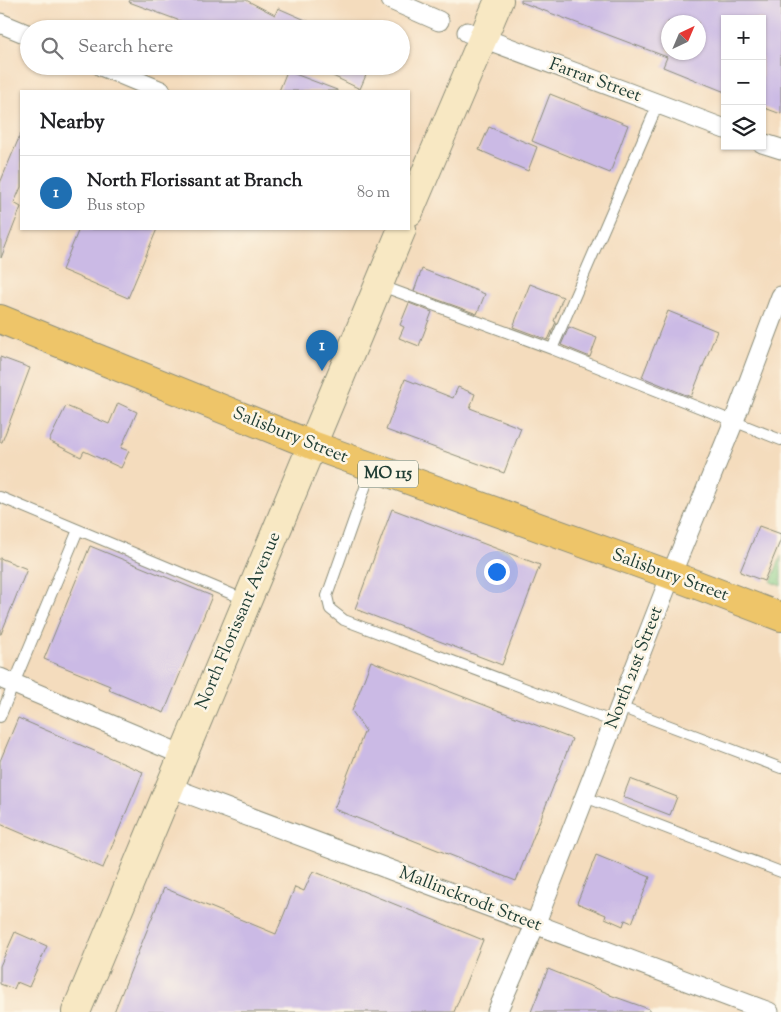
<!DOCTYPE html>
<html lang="en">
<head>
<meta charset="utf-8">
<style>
	:root { --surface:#fff; --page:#f6f6f6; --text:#202124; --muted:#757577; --line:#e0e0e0; --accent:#1f6fb2 }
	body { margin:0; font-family:"Sorts Mill Goudy",serif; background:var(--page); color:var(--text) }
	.controls { position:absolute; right:15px; top:15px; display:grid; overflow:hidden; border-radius:0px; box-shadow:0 1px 4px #0004 }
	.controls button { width:45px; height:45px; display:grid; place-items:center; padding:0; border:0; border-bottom:1px solid var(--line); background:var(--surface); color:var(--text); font:25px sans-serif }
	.compass { position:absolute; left:661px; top:15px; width:45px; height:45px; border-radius:50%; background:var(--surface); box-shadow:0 1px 4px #0004; rotate:44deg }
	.you { position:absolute; left:496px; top:571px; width:18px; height:18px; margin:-12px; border:4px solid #fff; border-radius:50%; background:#1a73e8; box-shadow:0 0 0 8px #1a73e833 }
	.badge { display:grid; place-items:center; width:32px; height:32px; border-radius:50%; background:var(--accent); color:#fff; font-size:16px; font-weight:700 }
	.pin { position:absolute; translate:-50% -41px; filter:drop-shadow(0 1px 2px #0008) }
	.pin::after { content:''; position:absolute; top:26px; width:18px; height:15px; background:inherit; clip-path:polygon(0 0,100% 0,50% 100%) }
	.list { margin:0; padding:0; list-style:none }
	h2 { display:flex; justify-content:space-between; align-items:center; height:65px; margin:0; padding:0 20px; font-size:21px }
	h2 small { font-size:16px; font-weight:400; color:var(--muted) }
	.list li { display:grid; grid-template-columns:32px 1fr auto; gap:15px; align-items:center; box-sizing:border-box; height:75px; padding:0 20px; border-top:1px solid var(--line) }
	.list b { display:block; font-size:19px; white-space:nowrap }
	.list p { margin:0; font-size:16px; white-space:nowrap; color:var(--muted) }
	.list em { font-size:16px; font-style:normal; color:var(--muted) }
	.icon { flex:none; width:28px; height:28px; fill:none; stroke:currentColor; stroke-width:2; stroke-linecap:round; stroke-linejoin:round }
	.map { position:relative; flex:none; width:781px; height:1012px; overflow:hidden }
	.search { position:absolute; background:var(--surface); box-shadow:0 1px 4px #0004; left:20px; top:20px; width:390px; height:55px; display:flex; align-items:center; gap:12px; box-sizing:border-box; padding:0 18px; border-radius:28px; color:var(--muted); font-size:19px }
	.panel { position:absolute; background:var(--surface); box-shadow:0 1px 4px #0004; left:20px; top:90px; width:390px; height:140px; border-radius:0px }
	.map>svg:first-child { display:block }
	.green { fill:#88cd87; stroke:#54855e }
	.building { fill:#cbbae5; fill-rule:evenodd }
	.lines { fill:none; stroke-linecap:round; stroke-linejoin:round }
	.lane-casing { stroke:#8a8c78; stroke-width:12 }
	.street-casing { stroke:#8a8c78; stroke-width:21 }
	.secondary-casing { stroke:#8a8c78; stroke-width:30 }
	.primary-casing { stroke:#8a8c78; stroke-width:30 }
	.lane { stroke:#fff; stroke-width:10 }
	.street { stroke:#fff; stroke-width:19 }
	.secondary { stroke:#f8e8c3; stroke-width:28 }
	.primary { stroke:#eec569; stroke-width:28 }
	.labels { text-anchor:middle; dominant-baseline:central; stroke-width:5; stroke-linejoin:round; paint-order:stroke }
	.shield { fill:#fcf5e5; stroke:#617469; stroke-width:1 }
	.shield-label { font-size:16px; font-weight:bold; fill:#1f3d34 }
	.street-label { font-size:18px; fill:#1f3d34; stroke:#fcf5e5 }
</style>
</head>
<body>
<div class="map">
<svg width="781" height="1012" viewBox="0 0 781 1012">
	<rect width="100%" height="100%" fill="#fcf5e5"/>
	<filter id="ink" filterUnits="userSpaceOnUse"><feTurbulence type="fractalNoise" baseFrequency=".02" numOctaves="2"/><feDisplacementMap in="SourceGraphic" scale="10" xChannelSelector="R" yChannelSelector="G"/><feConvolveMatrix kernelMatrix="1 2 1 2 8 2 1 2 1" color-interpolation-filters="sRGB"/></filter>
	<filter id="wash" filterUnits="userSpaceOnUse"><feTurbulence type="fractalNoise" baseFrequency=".0096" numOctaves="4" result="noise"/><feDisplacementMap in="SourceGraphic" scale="20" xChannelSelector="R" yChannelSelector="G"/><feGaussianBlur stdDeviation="1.12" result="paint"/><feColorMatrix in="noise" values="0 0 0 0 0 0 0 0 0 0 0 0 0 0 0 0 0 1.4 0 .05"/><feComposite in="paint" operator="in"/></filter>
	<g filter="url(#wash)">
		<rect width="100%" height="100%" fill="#f4dcbd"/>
		<path class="green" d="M781,556V586L771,582Z"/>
		<g id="blocks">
			<path class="building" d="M130,0H246L275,15L278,8L326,29H181L183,22L129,2Z
				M521,0H781V114L762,107V19H725V92L663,67L667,57L521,2ZM668,22H698V52H668Z
				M312,66H370L360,89Z
				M287,71L337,90V91H279Z
				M550,94L628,125L610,173L532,141Z
				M489,127L537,147L528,171L479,150Z
				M21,133V187L14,203L21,207L1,258L0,183Z
				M79,229H157L128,298L62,270Z
				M422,269L485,294L477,314L414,291Z
				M530,284L563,297L554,321L556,322L548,340L513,327Z
				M409,303L432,312L419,346L399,338L404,327L400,325Z
				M668,311L717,331L691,397L642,377Z
				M569,327L597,338L590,357L561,345Z
				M0,357L30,368L2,442H0Z
				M405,379L453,398L458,387L475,394L470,408L521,428L504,473L386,430Z
				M118,403L137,412L121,448L129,451L121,468L84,451L81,457L49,441L66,406L109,424Z
				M392,509L540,565L502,665L355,609Z
				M759,526L781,534V539L764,581L740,572Z
				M90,546L212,596L164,713L109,690L110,686L44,659Z
				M0,558L27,569L1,634H0Z
				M371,661L572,739L516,881L334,809L365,730L352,711Z
				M18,718L143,772L103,868L0,824V761Z
				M630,779L677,797L670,815L623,797Z
				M596,855L650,877L632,923L625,920L623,926L605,918L606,915L577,903Z
				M313,871L483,940L454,1012H114L164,888L276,934L295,887L304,891Z
				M15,932L47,946L29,987L17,982L14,989L0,984V966Z
				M548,969L610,994V995L649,1009V1012H531Z"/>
		</g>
	</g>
	<g filter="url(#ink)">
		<use href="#blocks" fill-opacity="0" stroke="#8a8c78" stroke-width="1"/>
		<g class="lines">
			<defs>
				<path id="lane" d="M658,104L552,349L781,440
					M379,285L552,349
					M372,468L327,596L330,609L344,620L614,722
					M0,497L246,600
					M620,707L781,768
					M0,717L78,530
					M585,797L781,872"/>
				<path id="street" d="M391,0L439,21
					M0,23L29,35
					M467,32L725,129
					M101,66L161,91
					M762,143L781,149
					M0,678L183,755
					M170,787L769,1012
					M497,1012L535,925L671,575L734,421L781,296"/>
				<path id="secondary" d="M409,212L499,0
					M76,1012L402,229"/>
				<path id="primary" d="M0,319L312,445L671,575L781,617"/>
			</defs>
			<use href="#lane" class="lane-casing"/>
			<use href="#street" class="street-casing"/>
			<use href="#secondary" class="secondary-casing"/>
			<use href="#primary" class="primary-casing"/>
			<use href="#lane" class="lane"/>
			<use href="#street" class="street"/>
			<use href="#secondary" class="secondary"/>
			<use href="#primary" class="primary"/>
		</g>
	</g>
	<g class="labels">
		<rect class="shield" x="358" y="460.5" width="60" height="27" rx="4"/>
		<g class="shield-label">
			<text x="388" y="474">MO 115</text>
		</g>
		<g class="street-label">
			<text transform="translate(595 81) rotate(20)">Farrar Street</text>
			<text transform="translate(290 436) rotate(22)">Salisbury Street</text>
			<text transform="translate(670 576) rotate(20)">Salisbury Street</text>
			<text transform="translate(239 621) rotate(-67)">North Florissant Avenue</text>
			<text transform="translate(635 668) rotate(-69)">North 21st Street</text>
			<text transform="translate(470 900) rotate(21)">Mallinckrodt Street</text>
		</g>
	</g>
</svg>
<div class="controls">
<button>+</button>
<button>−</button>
<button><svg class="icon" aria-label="layers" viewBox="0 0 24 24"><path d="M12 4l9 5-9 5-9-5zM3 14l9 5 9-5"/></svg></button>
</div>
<svg class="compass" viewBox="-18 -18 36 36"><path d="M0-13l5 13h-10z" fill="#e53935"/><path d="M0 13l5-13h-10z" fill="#757577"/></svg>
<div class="you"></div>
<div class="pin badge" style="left:322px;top:371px">1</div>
<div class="search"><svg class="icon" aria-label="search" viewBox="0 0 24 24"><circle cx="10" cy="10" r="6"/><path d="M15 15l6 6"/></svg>Search here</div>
<section class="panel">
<h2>Nearby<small></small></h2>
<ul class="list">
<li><span class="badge">1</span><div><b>North Florissant at Branch</b><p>Bus stop</p></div><em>80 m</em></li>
</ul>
</section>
</div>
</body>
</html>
